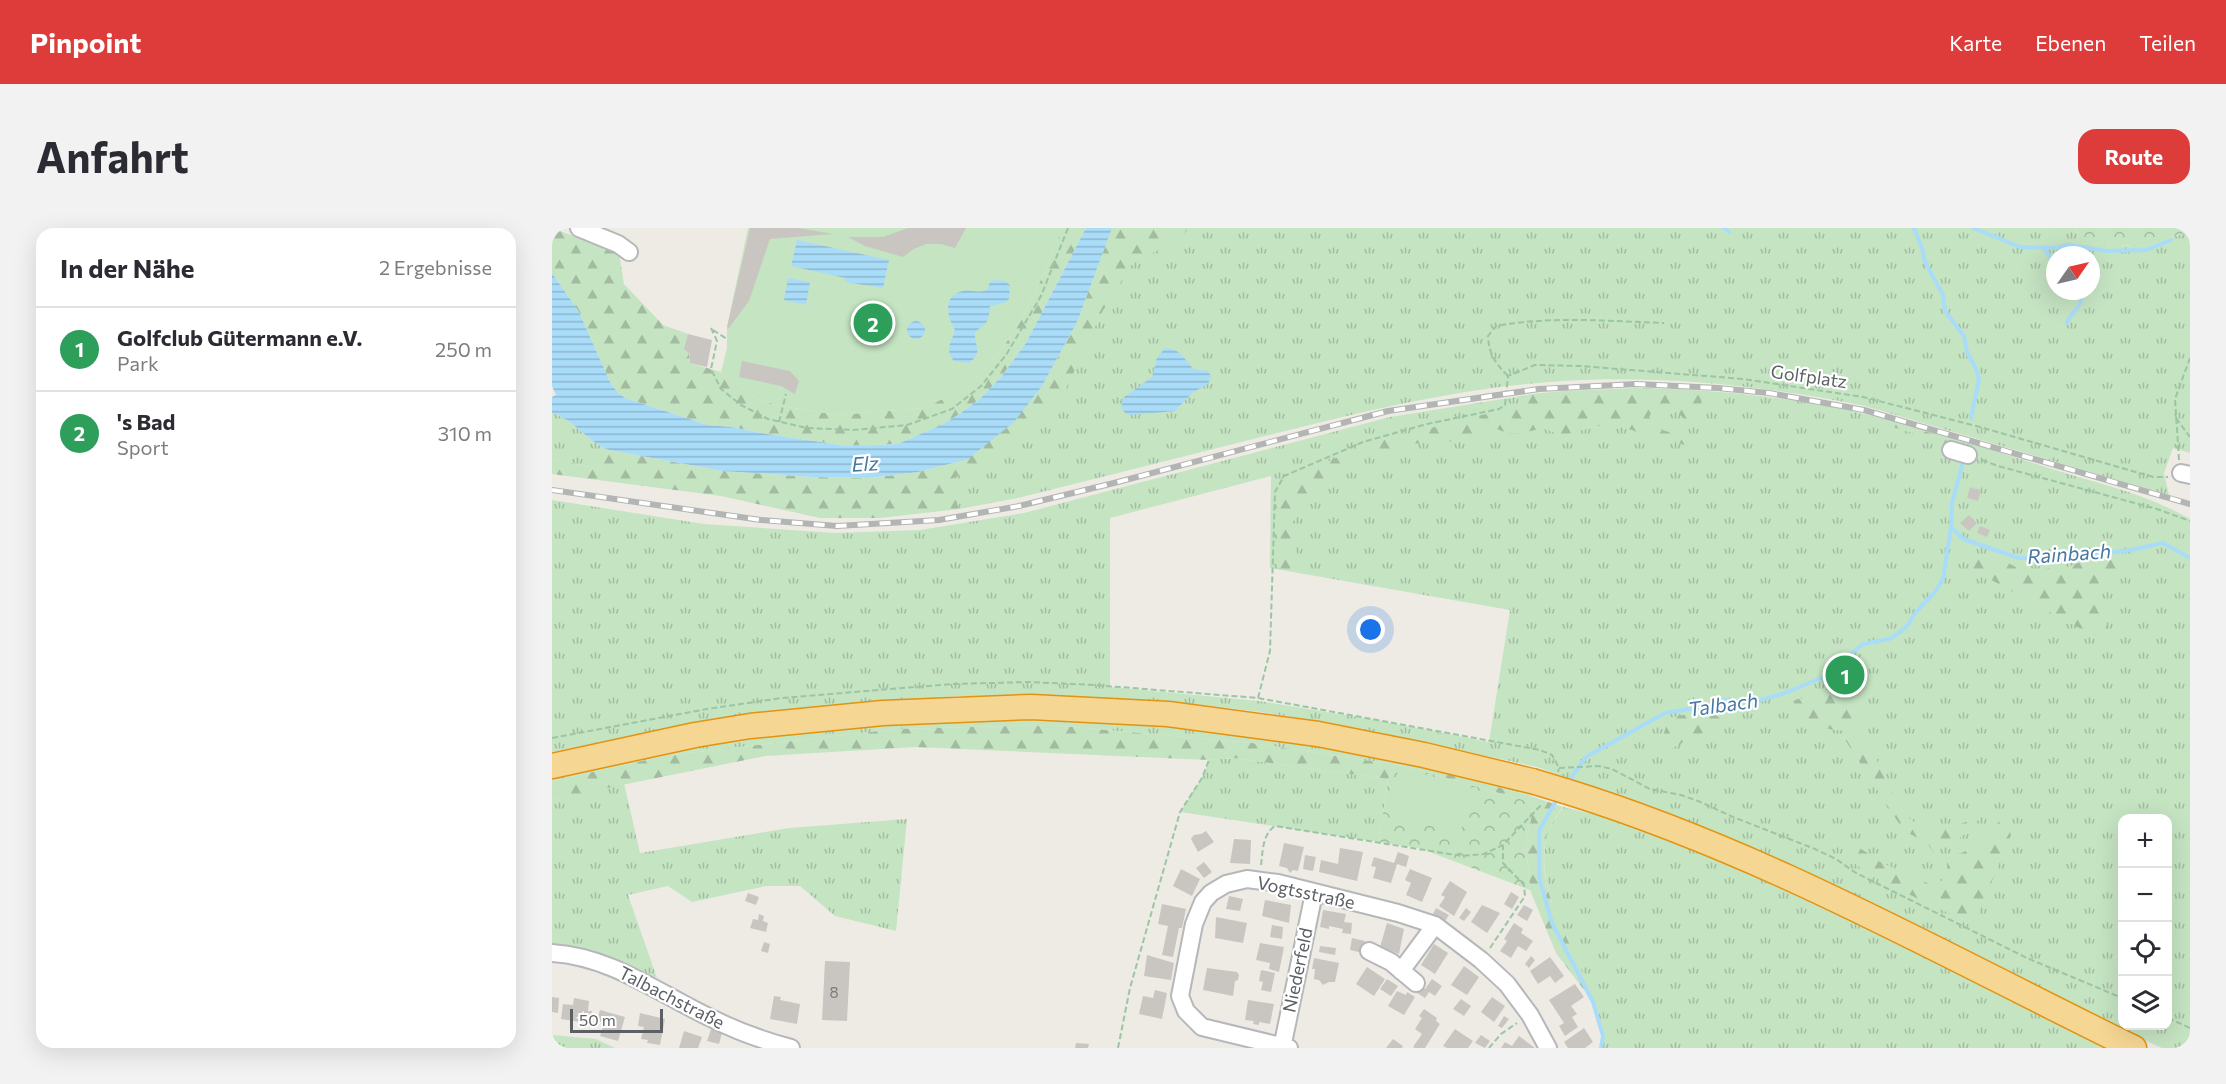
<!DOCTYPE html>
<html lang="de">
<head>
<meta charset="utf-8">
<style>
	:root { --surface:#fff; --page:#f2f2f3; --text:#2b2b33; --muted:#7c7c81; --line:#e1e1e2; --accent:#de3c3a }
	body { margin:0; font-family:Commissioner,sans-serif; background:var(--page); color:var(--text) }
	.controls { position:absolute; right:18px; bottom:18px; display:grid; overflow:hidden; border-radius:12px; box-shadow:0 6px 24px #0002 }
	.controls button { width:54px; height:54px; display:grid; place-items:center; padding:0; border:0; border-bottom:2px solid var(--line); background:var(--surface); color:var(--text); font:30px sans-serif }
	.compass { position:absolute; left:1494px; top:18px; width:54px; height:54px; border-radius:50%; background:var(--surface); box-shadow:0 6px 24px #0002; rotate:56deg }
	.scale { position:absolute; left:18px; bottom:15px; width:93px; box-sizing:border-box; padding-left:6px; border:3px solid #5c6064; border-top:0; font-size:16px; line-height:21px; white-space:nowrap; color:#5c6064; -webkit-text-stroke:4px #fff; paint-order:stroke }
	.you { position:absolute; left:819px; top:402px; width:21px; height:21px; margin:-15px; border:4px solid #fff; border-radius:50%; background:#1a73e8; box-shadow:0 0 0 9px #1a73e833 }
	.badge { display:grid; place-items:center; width:39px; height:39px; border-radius:50%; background:var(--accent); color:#fff; font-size:20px; font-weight:700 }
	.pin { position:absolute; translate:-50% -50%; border:3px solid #fff; box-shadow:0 2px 6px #0006 }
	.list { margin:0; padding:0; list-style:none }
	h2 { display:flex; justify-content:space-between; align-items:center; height:78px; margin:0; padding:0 24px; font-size:26px }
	h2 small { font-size:20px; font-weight:400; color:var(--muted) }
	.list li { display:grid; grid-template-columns:39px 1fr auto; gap:18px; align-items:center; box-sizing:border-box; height:84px; padding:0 24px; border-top:2px solid var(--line) }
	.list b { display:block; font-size:22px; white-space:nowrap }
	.list p { margin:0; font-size:20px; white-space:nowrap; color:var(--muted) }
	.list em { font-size:20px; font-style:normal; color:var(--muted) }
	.icon { flex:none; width:33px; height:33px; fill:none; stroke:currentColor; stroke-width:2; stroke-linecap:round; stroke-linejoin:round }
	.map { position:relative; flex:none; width:1638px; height:820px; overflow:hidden; border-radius:18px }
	header { display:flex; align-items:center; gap:36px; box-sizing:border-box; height:84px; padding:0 30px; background:var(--accent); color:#fff }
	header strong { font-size:28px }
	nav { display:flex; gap:33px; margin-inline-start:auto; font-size:21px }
	.intro { display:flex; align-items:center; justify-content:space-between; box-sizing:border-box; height:144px; padding:0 36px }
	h1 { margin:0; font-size:42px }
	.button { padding:15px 27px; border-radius:18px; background:var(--accent); color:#fff; font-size:21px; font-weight:700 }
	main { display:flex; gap:36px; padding:0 36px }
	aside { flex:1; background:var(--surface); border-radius:18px; box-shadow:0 6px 24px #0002 }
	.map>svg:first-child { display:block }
	.grass { fill:url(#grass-tufts); fill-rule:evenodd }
	.forest { fill:url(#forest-firs) }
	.park { fill:url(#park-crowns) }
	.pitch { fill:#c5e4c2 }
	.water { fill:url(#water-rules) }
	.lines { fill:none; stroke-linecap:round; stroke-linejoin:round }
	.stream { stroke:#a9dcf9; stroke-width:4 }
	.building { fill:#c9c6c2 }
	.minor-casing { stroke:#b5b7ba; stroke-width:20 }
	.highway-casing { stroke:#e3930f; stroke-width:27 }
	.path { stroke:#9cc5a4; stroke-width:2; stroke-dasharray:6 3; stroke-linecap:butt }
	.minor { stroke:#fff; stroke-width:16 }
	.highway { stroke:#f6d693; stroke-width:24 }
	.rail-casing { stroke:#b3b4b4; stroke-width:6 }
	.rail { stroke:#fff; stroke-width:4; stroke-dasharray:11; stroke-linecap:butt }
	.highway-bridge-casing { stroke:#e3930f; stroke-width:27; stroke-linecap:butt }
	.highway-bridge { stroke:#f6d693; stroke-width:24 }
	.labels { text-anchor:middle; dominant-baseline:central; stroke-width:4.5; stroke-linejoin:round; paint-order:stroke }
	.number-label { font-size:15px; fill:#777a7c }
	.street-label { font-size:18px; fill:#5c6064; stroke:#fff }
	.water-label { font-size:20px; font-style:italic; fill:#4478a2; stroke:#fff }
</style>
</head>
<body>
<header>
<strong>Pinpoint</strong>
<nav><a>Karte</a><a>Ebenen</a><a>Teilen</a></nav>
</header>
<div class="intro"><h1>Anfahrt</h1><a class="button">Route</a></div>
<main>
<aside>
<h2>In der Nähe<small>2 Ergebnisse</small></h2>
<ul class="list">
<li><span class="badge" style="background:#2e9e5b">1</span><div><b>Golfclub Gütermann e.V.</b><p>Park</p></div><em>250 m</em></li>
<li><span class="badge" style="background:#2e9e5b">2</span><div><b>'s Bad</b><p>Sport</p></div><em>310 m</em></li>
</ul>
</aside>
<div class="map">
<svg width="1638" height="820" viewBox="0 0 1638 820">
	<defs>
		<pattern id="grass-tufts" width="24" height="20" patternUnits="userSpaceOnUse" patternTransform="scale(1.5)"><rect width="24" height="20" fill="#c5e4c2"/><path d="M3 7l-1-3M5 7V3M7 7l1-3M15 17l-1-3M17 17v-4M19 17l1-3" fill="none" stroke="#a3bca1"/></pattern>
		<pattern id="forest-firs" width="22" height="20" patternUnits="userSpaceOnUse" patternTransform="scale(1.5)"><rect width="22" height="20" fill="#c5e4c2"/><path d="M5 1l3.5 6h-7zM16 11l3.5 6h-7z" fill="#a3bca1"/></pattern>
		<pattern id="park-crowns" width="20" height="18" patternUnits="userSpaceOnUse" patternTransform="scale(1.5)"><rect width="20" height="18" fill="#c5e4c2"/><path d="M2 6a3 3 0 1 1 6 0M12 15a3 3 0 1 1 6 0" fill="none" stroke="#a3bca1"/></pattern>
		<pattern id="water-rules" width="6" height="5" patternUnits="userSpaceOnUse" patternTransform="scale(1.5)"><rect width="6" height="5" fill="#a9dcf9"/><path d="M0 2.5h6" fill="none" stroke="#8db6cd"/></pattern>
	</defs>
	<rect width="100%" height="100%" fill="#eeebe4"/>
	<path class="grass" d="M560,0H1524L1527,15L1559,18L1600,17L1638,3V225L1621,220L1612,245L1617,267L1313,178C1214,158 1112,147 1011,153C911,159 813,183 717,207C634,228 550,249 466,270L407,281L392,239L490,158L525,94ZM1503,27H1539V63H1503Z
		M1086,160C1145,161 1205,166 1263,176C1342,189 1421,216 1497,240C1544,255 1595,266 1638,291V820H1610L1603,817L1366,697L1160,602L985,539L820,503L709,484L623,474L479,469L405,468L159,493L0,524V272L152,296L283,305L368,302L472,285L838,189L988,165ZM719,248L718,340L958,382L937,514L824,492L707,473L558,459V290ZM1570,590H1616V798H1570Z
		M0,185C23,192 34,213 57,222L48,241L0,231Z
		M476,490C599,493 723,506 844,530C889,539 933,552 977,563L976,567L844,533L832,535L700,515L498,497L344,501L112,528L0,553V549C37,540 74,531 112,524C232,503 354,493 476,490Z
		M682,530L836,551L827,614L628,584L650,550L657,532Z
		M72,555L88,625L237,600L355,591L344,703L283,688L248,658H214L140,674L116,658L76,667L105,750C66,731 43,722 0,716V569L1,571Z
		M1011,579L1055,589L1159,627L1250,665L1554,820H1049C1052,805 1047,794 1043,780C1027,728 980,663 995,607C998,597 1006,587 1011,579Z
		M0,807L44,811L63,820H0Z"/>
	<path class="forest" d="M0,0L67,25L72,56L111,97L136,106L138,135L169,144L206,171L229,178L285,187L373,180L407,162L434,141L449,122L470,91L495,39L510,0H534L474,115L449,149L429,170L406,187L391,196L346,216L295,218L209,205L179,199L156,197L73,170L65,164L58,154L27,84L0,45Z
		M560,0H637L625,14L582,33L550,84L511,167L478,204L454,222L429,238L397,252L407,281L328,290H268L169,268L0,246V231L48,241L57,222L171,243L261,249L318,250L366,244L416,231L490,158L525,94Z
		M1086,160L1150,163L1149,185L1138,194C1131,192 1131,189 1126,185C1119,179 1110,180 1101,182L1097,189L1110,202L1137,210L1140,216L1138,219L1118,212L1100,211L1080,202L1059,197L1046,198L1008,208C985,193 980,208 958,205C946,203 934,196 925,188L967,179L966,168L1012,163Z
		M914,191L933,200L931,208L917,215L907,211L884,217L871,215L858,216L815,227L809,235L801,229L800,222L813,217Z
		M1329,191L1411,214L1409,220L1334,197Z
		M791,227C795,258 752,267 741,294C731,318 754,327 752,346L726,340V269L734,255L743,247Z
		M1593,322L1596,325L1590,329H1583L1543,361L1545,382L1562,410L1563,414L1561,416L1523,398L1432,348L1420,339L1418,333L1422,328C1444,326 1459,337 1477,346L1500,339H1516L1539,330L1573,327Z
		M1290,461C1304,465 1307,478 1311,491C1293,516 1252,495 1241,473L1272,463Z
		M1154,482L1161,485L1177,497C1169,503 1156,502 1145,507C1135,512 1125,518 1115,523L1108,517L1117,490Z
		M498,497L700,515L832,535L844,533L976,567L1011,579C1005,587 998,597 995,607C982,655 1012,701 1030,743C1034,753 1037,763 1041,774L1004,725L978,662L974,616L982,575L844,536L836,551L682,530L657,532L363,519L213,528L1,571L0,569V553L112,528L344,501Z
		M1312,506C1341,557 1348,632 1425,588L1427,591C1415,603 1407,616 1389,616L1383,626L1374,614L1358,606L1348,597L1292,510Z
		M1449,591L1456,598L1459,607L1422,697C1398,685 1309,647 1296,629C1292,623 1293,619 1294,612L1319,627L1326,633L1382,658C1400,648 1394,643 1395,627L1403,624L1407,626C1424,620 1438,605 1449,591Z"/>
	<path class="park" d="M1524,0H1638V3L1600,17L1559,18L1527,15Z
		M844,536L982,575L974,616L978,662L867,620L827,614L836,551Z"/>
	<path class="pitch" d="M196,0H510L495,39L470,91L449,122L434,141L407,162L373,180L285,187L229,178L206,171L169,144L175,120V99Z
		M847,539L921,560L908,606L834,585Z"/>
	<path class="water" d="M534,0H560L525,94L490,158L462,194L416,231L366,244L318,250L261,249L171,243L57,222C34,213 23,192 0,185V169L4,167L0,158V45L27,84L58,154L65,164L73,170L156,197L179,199L209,205L295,218L346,216L391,196L406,187L429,170L449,149L474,115Z
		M245,12L337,32L331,60L293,54V50L239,38Z
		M236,50L258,54L254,77L232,72Z
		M443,52L453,53L458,57L457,71L452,75L438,78C436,96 436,94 423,104C422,119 432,123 417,135L402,133C392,121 400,114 403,102C395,89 390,67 411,63C420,61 426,66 435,62L438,54Z
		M355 102a9 9 0 1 1 18 0a9 9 0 1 1-18 0Z
		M613,120C627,120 633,131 641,141L656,143L659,148L656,156L640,165L623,183L580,187L574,186L569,180L571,170L600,149L605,130Z"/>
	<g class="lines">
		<path class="stream" d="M1172,0L1177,4
			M1362,0L1370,20L1373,34L1391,67L1393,83L1412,108L1415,124L1424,141L1427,151L1419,190
			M1421,0L1468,19L1502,20L1516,17L1554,23L1594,22L1619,12
			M1491,19L1503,35
			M1515,95C1519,81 1530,84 1530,63
			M1399,299L1411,311L1467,330H1509L1579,322L1611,315L1638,330
			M1015,555L1034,529L1113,485L1156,478L1171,472L1201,474L1233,465L1272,449L1311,416L1337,411L1347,405L1356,397L1363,385L1382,365L1391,351L1399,299L1400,275L1412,230
			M1006,569L987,603V649L1000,695L1041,774L1051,808L1049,820"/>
	</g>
	<path class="building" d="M198,0H247L281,6L218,11L197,73L177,100L175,99Z
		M356,0H414L403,20L388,16H374L362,21L351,29L313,18L296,9H331Z
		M136,106L160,112L155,139L138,135V126L132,121Z
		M190,133L238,143L247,153L243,166L229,158L187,149Z
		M1418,259L1429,263L1426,273L1415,270Z
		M1417,287L1425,295L1417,303L1408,295Z
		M1428,298L1438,302L1435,309L1425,305Z
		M654,603L662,614L646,624L639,611L642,607L649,606Z
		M682,611L699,612L698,636L678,635Z
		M732,615L752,619L746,643L741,642L738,645L735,640L727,638Z
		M788,620L811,624L805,653L767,644L769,632L786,636Z
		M846,624L857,628L854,639L845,636L839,655L821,650L824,639L819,638L822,629L842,635Z
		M753,627L764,629L761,643L751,641Z
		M652,634L660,644L652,650L644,640Z
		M629,641L648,651L640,668L621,658Z
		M858,641L880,650L870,674L854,667L859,655L853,652Z
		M898,653L915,664L902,688L887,678L893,669L889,667Z
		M959,664L967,669L960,681L952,676Z
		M196,665L207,669L204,677L193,673Z
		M677,668L691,671L688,683L674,681Z
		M713,672L739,677L737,695L710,688Z
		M610,676L634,681L630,700H627L621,729L610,727L616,698L606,696Z
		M930,677L948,685L935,705L919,694Z
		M972,677L981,682L975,693L965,687Z
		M884,680L897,687L892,695L880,688Z
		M914,680L919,684L912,693L907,690Z
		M771,682L794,686L792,694L800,695L799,706L790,705L791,701L777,698V701L768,699Z
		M207,686L212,688L211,693L216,695L214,704L198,700L201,691L206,692Z
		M664,689L695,695L691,715L663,710Z
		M835,695L852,701L847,726L828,719Z
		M962,695L971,701L969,705L981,713L974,723L966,718L959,730L948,723L955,713L952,711Z
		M720,697L731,699L730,711L718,709Z
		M800,710L813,713L811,725L798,722Z
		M212,714L218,716L216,725L209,723Z
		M708,715L732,719L727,744L717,741L718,735L704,732Z
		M882,716L896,725L883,746L869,737Z
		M768,718L784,720L783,727L767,724Z
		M595,727L622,735L619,752L592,748Z
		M979,728L983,732L977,740L973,736Z
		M998,729L1012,748L1003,755L998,748L986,756L978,743Z
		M762,730L787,735L783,754H777L771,757L767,752L762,751L763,741H760Z
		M273,733L298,734L295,793L270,792Z
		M912,738L927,749L915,767L899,757Z
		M815,739L833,751L822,768L804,756Z
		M655,740L685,744L687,747L686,752L683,753L681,768L651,762Z
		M709,742L723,745L719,764L709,762L711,754L707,753Z
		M835,751L846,758L839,768L828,761Z
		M880,751L890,758L883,768L877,764L873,770L865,765L869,759L873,761Z
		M1023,756L1032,769L1019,778L1025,786L1020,789L1026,799L1013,808L1007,798L1012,795L997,772Z
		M603,762L615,765L610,791L587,786L591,768L601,770Z
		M845,763L854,767L855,764L863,769L852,787L836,778Z
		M222,768L229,769L228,772L248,776L245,796L218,791Z
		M0,769L7,770L6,785L0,784Z
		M940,769L953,778L942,794L929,784Z
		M22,770L37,773L36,783H40L39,789L35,788L34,795L9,791L11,776L21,777Z
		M909,771L919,778L912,788L901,781Z
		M696,772L722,776L718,796L707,794V797L701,796L702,793L693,792Z
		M872,781L885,790L884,793L888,796L873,820H863L861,819L870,806L863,801L870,790L867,788Z
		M48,782L73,789L66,813L48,808L52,795L45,793Z
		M88,785L113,791L108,817L95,815L96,812L89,811L92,799L86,798Z
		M952,788L957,791L950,800L946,798Z
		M1032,800L1041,814L1033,820H1016L1012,814Z
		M159,801L170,805L167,816L155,813Z
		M903,801L921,813L916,820H895L891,818Z
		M132,803L150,809L146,820H127Z
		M929,807L938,813L933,820L923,815Z
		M967,808L983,820H949L953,814L960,818Z
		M841,811L851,818L850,820H834Z
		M524,815L537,816L536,820H523Z"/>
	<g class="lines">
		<defs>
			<path id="minor" d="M27,0L66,16L77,24
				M1399,222L1416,227
				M1629,245L1638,247
				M817,723L839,734L864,755
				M0,725C61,729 107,766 161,791C185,803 213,813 239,820
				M849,743L883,697
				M730,820L762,665
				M737,820L650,799L634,783L628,768L642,696L651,674L659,665L674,656L695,651L726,655L846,685L883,697L929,732L955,756L978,787L996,820"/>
			<path id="highway" d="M0,538L143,507L198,498L331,485L479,479L616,486L766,506L872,527L980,553
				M1013,563C1214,625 1395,729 1582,820"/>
		</defs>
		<use href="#minor" class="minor-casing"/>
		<use href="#highway" class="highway-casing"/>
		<path class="path" d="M159,100L165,113L159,141L169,161L189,177L216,191L255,200L301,202L355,197L400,181L429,158L454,127L489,68L516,0
			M161,102L175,111
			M956,148C943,135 937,126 936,108L944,98C999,88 1056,93 1112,95
			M1624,190L1638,209
			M227,194L234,166
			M1430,232L1446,238L1605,281L1638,293
			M1627,232L1623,171L1638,130
			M706,470L718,423L723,264L732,248L811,214L875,196L947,181L953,177L956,148L983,137L1029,138L1191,151L1311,169L1428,199L1601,249H1616
			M0,510L155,481L230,470L400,456L477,454L542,457L706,470L988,522L1000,527L1007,540L1006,544
			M1007,540L1047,538L1060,541L1098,561L1129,567L1146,573L1181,589L1263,621L1284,631L1304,645L1475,730L1570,770
			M709,637C711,623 710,607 723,598L910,628L932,626L951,617L990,576
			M938,720L973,668L972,657L951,635V617
			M1616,790L1638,800
			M566,820L578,760L628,584L650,550L657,532
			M937,820L949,806L965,795"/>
		<use href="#minor" class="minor"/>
		<use href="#highway" class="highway"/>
		<defs>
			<path id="rail" d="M0,262L209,292L285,298L387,292L467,278L562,255L836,183L987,161L1084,156L1166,160L1217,165L1312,182L1638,276"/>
		</defs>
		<use href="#rail" class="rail-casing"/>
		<use href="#rail" class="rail"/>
		<defs>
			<path id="highway-bridge" d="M980,553L1013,563"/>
		</defs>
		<use href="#highway-bridge" class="highway-bridge-casing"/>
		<use href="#highway-bridge" class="highway-bridge"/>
	</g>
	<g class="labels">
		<g class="number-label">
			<text x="282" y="764">8</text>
		</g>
		<g class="street-label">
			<text transform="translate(1257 148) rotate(8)">Golfplatz</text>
			<text transform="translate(754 664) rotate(12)">Vogtsstraße</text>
			<text transform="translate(745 742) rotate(-78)">Niederfeld</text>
			<text transform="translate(120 769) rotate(27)">Talbachstraße</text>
		</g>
		<g class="water-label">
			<text transform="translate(313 235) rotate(-3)">Elz</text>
			<text transform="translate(1517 325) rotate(-4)">Rainbach</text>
			<text transform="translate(1171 476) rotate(-8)">Talbach</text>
		</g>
	</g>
</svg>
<div class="controls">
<button>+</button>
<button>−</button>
<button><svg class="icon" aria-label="locate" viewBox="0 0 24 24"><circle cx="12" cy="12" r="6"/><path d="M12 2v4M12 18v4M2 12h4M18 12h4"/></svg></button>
<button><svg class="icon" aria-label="layers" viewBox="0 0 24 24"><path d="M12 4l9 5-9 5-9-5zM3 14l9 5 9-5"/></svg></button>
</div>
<svg class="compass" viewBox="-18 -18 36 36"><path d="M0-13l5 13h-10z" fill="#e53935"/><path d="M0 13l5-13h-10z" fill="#7c7c81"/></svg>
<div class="scale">50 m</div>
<div class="you"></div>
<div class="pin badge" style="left:1293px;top:447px;background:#2e9e5b">1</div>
<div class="pin badge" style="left:321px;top:95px;background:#2e9e5b">2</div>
</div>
</main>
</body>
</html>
